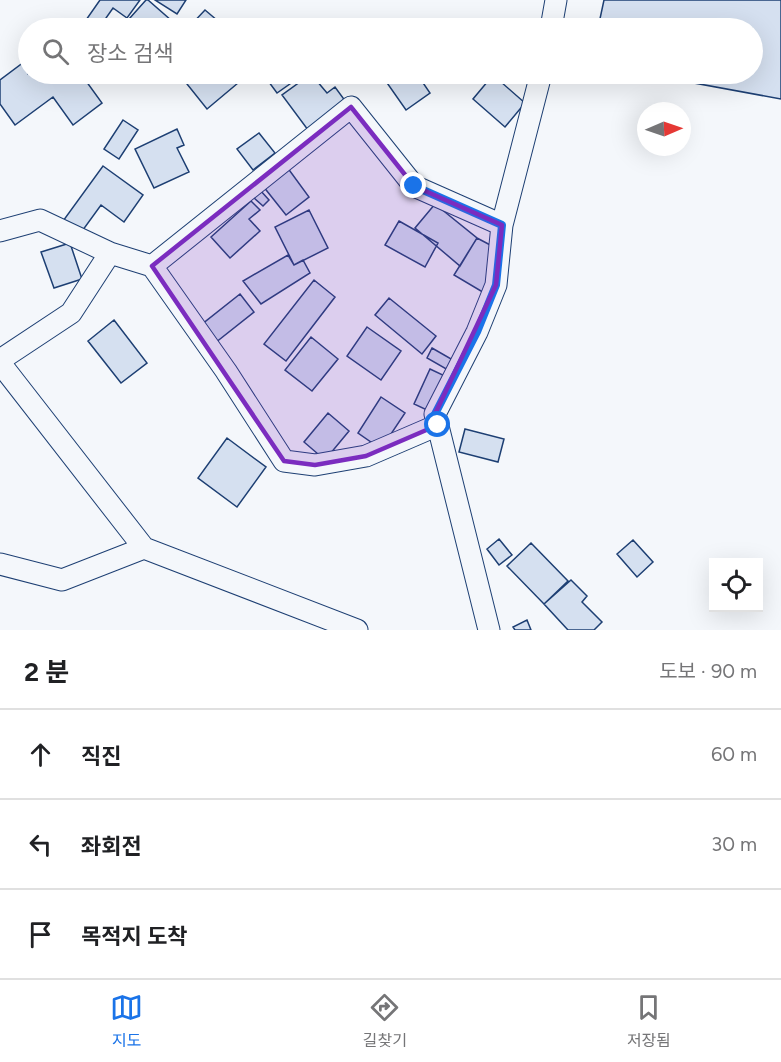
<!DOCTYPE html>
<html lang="ko">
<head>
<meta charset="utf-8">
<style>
	:root { --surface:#fff; --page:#f6f6f6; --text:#202124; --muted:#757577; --line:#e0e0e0; --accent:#1a73e8 }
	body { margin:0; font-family:Figtree,"Noto Sans KR",sans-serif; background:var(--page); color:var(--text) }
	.controls { position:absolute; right:18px; bottom:18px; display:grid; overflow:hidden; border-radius:0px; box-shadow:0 6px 24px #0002 }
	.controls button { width:54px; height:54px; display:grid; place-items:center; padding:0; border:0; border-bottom:2px solid var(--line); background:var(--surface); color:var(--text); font:30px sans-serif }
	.compass { position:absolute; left:637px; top:102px; width:54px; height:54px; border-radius:50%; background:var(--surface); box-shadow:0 6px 24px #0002; rotate:88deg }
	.stop { position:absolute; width:18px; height:18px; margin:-14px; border:4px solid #1a73e8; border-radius:50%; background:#fff }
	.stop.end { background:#1a73e8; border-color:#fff; box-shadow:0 2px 6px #0008 }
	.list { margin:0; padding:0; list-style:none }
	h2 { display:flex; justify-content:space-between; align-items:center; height:78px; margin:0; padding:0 24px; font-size:26px }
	h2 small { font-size:20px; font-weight:400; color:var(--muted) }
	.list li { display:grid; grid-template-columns:39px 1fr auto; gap:18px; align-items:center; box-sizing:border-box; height:90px; padding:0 24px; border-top:2px solid var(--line) }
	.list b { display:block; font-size:22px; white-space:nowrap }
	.list em { font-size:20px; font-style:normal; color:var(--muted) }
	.icon { flex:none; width:33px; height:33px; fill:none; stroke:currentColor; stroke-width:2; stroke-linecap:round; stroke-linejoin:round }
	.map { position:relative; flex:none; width:781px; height:630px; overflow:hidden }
	.search { position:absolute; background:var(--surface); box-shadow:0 6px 24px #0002; left:18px; right:18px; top:18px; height:66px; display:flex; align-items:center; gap:15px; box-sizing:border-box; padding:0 21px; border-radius:33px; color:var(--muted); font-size:22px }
	.sheet { height:348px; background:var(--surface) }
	nav { display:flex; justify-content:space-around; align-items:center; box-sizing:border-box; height:84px; border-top:2px solid var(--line); background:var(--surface); font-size:16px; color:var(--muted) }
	nav a { display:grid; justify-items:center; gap:3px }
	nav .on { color:var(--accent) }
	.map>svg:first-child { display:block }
	.building { fill:#d5e0f0; stroke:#1d3f73; stroke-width:1.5 }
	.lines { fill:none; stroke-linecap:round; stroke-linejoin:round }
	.street-casing { stroke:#1d3f73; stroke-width:23 }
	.street { stroke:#f4f7fb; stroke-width:21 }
	.route { stroke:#1a73e8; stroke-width:8 }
	.marked { fill:#7b2cbf; fill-opacity:0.2; stroke:#7b2cbf; stroke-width:4.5; stroke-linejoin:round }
</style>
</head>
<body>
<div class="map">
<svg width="781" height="630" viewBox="0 0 781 630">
	<rect width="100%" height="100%" fill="#f4f7fb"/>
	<path class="building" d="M100,0H140L127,18L113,8L99,28L86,20Z
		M146,0H148L172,21L165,28H121Z
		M155,0H186L177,14Z
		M604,0H781V99L645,74H752V28H598Z
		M205,10L218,21L211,28H191L189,27Z
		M28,59V74H61L68,82L81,74L102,103L73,125L53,97L15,125L0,104V80Z
		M179,74H230L238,83L207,109Z
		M263,74H304L277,93Z
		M311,74L327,93L335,87L346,102L308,130L282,95Z
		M395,74H417L430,93L406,110L385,80Z
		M493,75L525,103L505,127L473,99Z
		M123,120L138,130L119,159L104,149Z
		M177,129L184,145L177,148L189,172L154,188L135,149Z
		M259,133L275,153L253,170L237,149Z
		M103,166L143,195L124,222L101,205L80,234L63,221Z
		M287,167L309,197L286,215L263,186Z
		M260,190L269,200L263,206L253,197Z
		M251,201L260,210L249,219L260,231L230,258L211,237Z
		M435,204L477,238L460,266L415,228Z
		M309,210L328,248L294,265L275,227Z
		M399,221L438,243L425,267L385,245Z
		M477,238L494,247L486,294L454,275Z
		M70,243L82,279L54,288L41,252Z
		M288,255L294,265L303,260L310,273L261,304L243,281Z
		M314,280L335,297L286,361L264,344Z
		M240,294L254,312L215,343L201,325Z
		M389,298L436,336L422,354L375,315Z
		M114,320L147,363L121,383L88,341Z
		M367,327L401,351L381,380L347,356Z
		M311,337L338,359L312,391L285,370Z
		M432,348L453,360L448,370L427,358Z
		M430,369L445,376L429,411L414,404Z
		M381,397L405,413L381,449L358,433Z
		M328,413L349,431L325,460L304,442Z
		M465,429L504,439L498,462L459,452Z
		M227,438L266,467L237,507L198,478Z
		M499,539L512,555L499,565L487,549Z
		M633,540L653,562L637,577L617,554Z
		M531,543L568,581L544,604L507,566Z
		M571,580L587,596L582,602L602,622L594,630H568L544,604Z
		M527,620L531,630H515L513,627Z"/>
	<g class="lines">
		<defs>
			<path id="street" d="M551,28L556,0
				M0,231L40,220L110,253L152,266L226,371L284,461L315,465L366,456L438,425
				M152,266L351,107L414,186L502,225
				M0,360L71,313L110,253
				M0,363L144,548
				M0,564L62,580L144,548L357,630
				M489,630L435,414L477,332L496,285L502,225L541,74"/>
		</defs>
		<use href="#street" class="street-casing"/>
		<use href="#street" class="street"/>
	</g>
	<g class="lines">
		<path class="route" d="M414,186L502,225L496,285L477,332L435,414L438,425"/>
	</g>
	<path class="marked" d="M351,107L414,186L502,225L496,285L435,414L438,425L366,456L315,465L284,461L152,266Z"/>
</svg>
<div class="controls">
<button><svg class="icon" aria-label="locate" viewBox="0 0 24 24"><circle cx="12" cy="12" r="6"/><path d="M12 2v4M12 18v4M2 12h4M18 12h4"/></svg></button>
</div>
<svg class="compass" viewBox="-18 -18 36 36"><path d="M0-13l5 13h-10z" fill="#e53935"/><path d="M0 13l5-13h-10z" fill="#757577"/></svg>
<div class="stop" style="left:438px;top:425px"></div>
<div class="stop end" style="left:414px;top:186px"></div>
<div class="search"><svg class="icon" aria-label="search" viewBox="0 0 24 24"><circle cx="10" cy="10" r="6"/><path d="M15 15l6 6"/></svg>장소 검색</div>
</div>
<section class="sheet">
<h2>2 분<small>도보 · 90 m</small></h2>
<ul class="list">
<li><svg class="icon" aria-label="ahead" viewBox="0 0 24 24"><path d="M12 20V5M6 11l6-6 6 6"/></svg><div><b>직진</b></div><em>60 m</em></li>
<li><svg class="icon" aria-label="left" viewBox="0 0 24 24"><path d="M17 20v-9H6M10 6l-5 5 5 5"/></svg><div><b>좌회전</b></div><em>30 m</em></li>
<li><svg class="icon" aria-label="arrive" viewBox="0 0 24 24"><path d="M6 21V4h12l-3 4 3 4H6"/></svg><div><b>목적지 도착</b></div></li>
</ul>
</section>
<nav>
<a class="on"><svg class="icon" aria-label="map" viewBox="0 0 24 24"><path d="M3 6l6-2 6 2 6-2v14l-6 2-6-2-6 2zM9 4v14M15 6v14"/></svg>지도</a>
<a><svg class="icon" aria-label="directions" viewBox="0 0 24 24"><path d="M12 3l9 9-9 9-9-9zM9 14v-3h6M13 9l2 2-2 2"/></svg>길찾기</a>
<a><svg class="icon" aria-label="saved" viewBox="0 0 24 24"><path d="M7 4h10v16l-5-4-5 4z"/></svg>저장됨</a>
</nav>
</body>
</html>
